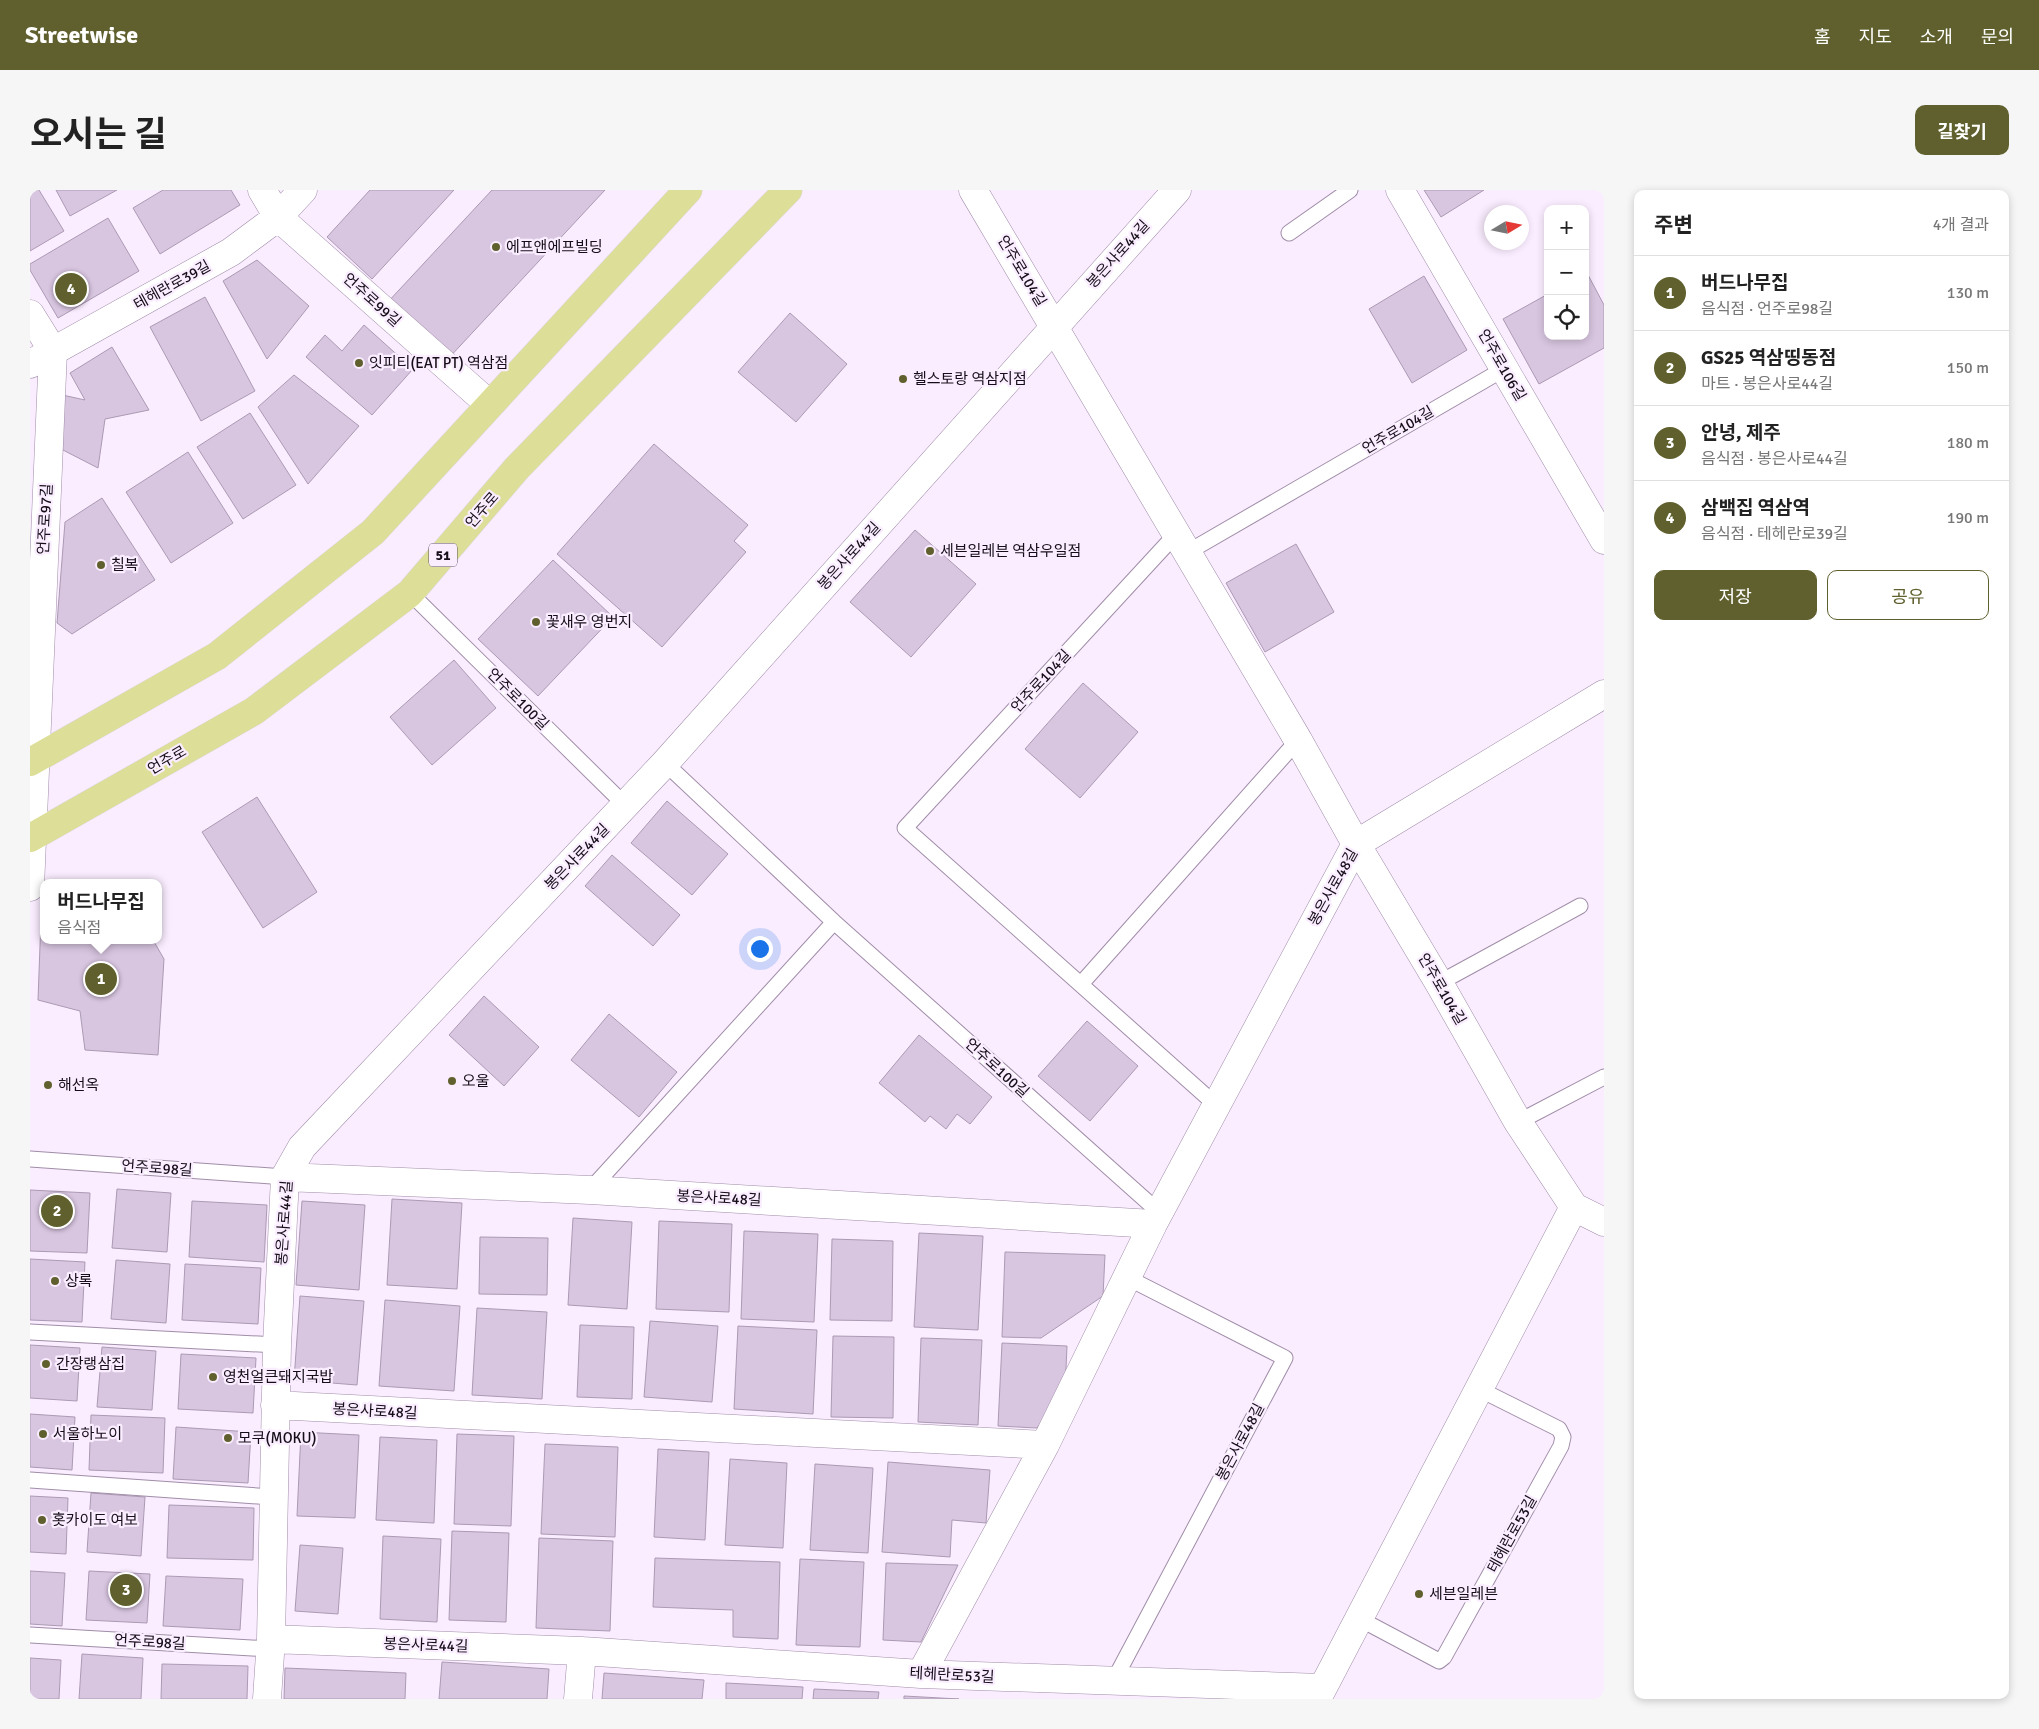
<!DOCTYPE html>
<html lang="ko">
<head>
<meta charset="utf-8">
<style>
	:root { --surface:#fff; --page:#f6f6f6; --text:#222; --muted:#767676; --line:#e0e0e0; --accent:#5f602e }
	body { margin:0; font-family:Signika,"Noto Sans KR",sans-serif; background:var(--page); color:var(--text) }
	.controls { position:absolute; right:15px; top:15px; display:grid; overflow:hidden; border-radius:10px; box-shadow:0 2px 8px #0003 }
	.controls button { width:45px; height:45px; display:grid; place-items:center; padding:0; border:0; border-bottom:1px solid var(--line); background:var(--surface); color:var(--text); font:25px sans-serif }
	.compass { position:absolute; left:1454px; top:15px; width:45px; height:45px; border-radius:50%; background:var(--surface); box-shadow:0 2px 8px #0003; rotate:80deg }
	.you { position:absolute; left:729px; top:758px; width:18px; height:18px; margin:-12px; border:4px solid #fff; border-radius:50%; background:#1a73e8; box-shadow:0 0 0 8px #1a73e833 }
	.badge { display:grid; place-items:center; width:32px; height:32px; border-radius:50%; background:var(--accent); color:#fff; font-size:16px; font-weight:700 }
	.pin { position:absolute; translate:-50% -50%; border:2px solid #fff; box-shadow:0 1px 5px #0006 }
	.popup { position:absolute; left:10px; top:689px; width:122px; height:65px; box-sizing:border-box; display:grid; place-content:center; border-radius:10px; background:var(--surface); filter:drop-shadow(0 1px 4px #0005); font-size:16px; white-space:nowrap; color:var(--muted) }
	.popup b { font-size:19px; color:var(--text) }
	.popup::after { content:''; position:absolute; left:50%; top:100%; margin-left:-10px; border:10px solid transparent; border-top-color:var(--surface) }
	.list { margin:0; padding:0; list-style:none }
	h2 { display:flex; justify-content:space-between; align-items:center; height:65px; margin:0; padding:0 20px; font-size:21px }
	h2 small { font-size:16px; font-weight:400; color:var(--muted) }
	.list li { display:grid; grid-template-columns:32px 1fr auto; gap:15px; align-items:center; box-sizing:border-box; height:75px; padding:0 20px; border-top:1px solid var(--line) }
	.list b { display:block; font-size:19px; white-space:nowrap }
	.list p { margin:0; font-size:16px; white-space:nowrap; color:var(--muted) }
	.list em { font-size:16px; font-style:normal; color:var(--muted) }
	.actions { display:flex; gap:10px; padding:15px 20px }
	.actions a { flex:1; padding:11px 0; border:1px solid var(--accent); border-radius:10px; text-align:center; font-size:18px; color:var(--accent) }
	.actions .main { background:var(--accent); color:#fff }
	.icon { flex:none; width:28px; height:28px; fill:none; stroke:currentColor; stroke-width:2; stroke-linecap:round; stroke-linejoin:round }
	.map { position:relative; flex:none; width:1574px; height:1509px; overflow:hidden; border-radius:10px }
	header { display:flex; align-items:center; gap:30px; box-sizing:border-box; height:70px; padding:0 25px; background:var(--accent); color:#fff }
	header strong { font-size:24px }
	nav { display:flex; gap:28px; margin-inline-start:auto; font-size:18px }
	.intro { display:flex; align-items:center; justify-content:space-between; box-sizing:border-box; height:120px; padding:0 30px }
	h1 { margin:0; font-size:35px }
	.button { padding:12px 22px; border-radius:10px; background:var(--accent); color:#fff; font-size:18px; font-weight:700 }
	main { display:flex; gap:30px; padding:0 30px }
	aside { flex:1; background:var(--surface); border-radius:10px; box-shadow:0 2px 8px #0003 }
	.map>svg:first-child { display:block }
	.building { fill:#d8c5e0; stroke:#ac99b3 }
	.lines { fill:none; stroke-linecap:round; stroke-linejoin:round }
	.service-casing { stroke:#a08da8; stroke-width:17 }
	.minor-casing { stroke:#a08da8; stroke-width:29 }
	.primary-casing { stroke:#dad8da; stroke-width:29 }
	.service { stroke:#fff; stroke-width:15 }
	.minor { stroke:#fff; stroke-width:28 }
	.primary { stroke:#dddf98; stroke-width:28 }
	.poi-dot { fill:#5f602e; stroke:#faedff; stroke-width:2 }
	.labels { text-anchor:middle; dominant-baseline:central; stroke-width:4.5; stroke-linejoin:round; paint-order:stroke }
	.shield { fill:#faedff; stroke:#5a515d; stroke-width:1 }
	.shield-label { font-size:14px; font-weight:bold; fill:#150e18 }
	.poi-label { font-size:15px; fill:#150e18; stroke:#faedff; text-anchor:start }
	.street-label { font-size:15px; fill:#150e18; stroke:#faedff }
</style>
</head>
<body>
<header>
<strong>Streetwise</strong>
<nav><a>홈</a><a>지도</a><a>소개</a><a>문의</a></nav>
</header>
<div class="intro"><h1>오시는 길</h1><a class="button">길찾기</a></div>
<main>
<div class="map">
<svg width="1574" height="1509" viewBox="0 0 1574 1509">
	<rect width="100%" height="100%" fill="#faedff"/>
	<path class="building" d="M5,0H9L34,41L0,61V3Z
		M26,0H87L40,26Z
		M133,0H201L210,15L130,64L103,18Z
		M340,0H424L342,89L297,47Z
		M462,0H575L417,170L356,114Z
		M1394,0H1454L1411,27Z
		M78,28L109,81L28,128L0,80V74Z
		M227,70L279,116L237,169L193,91Z
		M1557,83L1574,115V158L1509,194L1473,129L1518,104V146H1555V84Z
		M1394,86L1437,160L1382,193L1339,119Z
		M175,107L225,201L171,231L120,137Z
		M760,123L817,174L766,232L708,182Z
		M334,135L383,179L342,225L276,167L295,145L312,161Z
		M82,157L119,220L75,229L68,278L31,259L28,204L55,210L40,183Z
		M264,185L329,236L278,294L228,217Z
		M220,223L266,295L213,329L167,257Z
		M624,254L718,335L704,351L716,362L632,457L527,364Z
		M158,262L203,333L141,373L96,302Z
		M72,308L125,390L42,444L27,433L35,332Z
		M885,340L946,394L881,467L820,412Z
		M1266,354L1304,422L1235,462L1196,393Z
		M523,370L583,427L508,506L448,449Z
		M424,470L466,518L402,575L360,527Z
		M1053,493L1108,542L1050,608L995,559Z
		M227,607L287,702L233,738L172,642Z
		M637,611L698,664L662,705L601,653Z
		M582,665L650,725L623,756L555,696Z
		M13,728V750H123L134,769L128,865L55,860L50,821L8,810L11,729Z
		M454,806L509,857L474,896L419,845Z
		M579,824L647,882L609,927L541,870Z
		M1057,831L1108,876L1060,931L1008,886Z
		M889,845L962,907L940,934L927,924L916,939L900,926L895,932L849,893Z
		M87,999L141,1003L137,1062L82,1058Z
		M0,1000L60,1003L57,1063L0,1061Z
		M362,1009L432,1013L427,1099L357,1095Z
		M162,1011L237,1015L234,1072L159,1067Z
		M272,1011L335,1015L329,1100L266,1095Z
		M543,1028L602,1032L597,1119L538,1115Z
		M629,1031L702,1034L699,1122L626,1119Z
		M714,1041L788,1044L784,1132L711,1129Z
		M889,1043L953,1046L948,1140L884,1137Z
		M450,1047L518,1048L517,1105L449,1104Z
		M802,1049L863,1051L862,1131L800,1130Z
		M975,1062L1075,1065L1073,1106L1011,1148L972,1147Z
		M0,1069L55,1072L52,1132L0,1130Z
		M86,1070L140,1074L136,1133L81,1129Z
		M155,1074L231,1078L228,1134L152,1130Z
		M270,1106L334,1111L327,1195L264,1190Z
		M355,1110L430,1116L424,1201L349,1196Z
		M447,1118L517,1122L512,1209L442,1205Z
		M620,1131L688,1136L682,1212L614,1207Z
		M550,1135L604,1137L602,1209L547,1207Z
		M708,1136L787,1140L783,1224L704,1219Z
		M803,1146L864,1147L863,1228L801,1227Z
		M891,1148L952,1150L948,1235L888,1232Z
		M972,1153L1037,1156L1035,1201L1007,1238L968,1236Z
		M0,1155L50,1158L47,1211L0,1208Z
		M72,1157L126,1161L122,1220L67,1217Z
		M151,1164L226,1168L223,1223L148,1219Z
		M0,1224L45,1227L42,1280L0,1277Z
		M61,1225L135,1228L133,1283L59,1280Z
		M146,1237L221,1242L218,1293L143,1289Z
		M271,1242L329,1245L325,1328L267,1326Z
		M427,1244L484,1246L481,1336L424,1334Z
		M350,1247L407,1250L404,1333L346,1330Z
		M515,1254L588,1257L585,1347L511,1344Z
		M628,1259L679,1262L675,1350L624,1347Z
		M700,1269L757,1273L753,1358L695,1355Z
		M858,1272L960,1280L956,1333L922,1330L920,1367L852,1362Z
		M785,1274L843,1278L838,1363L780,1360Z
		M61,1303L115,1307L111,1366L57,1362Z
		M0,1306L38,1308L36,1364L0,1362Z
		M139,1315L224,1318L223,1370L137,1368Z
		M422,1341L479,1343L476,1432L419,1430Z
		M353,1346L411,1349L407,1432L350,1429Z
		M509,1348L583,1351L580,1441L506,1438Z
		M270,1355L313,1358L308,1424L265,1421Z
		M625,1368L750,1372L748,1449L703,1447V1420L623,1417Z
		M770,1369L834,1372L830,1457L766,1455Z
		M856,1373L928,1375L891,1452L853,1450Z
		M0,1381L35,1383L32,1436L0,1434Z
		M59,1381L120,1384L117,1433L56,1430Z
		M136,1386L213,1389L210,1440L133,1436Z
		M52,1464L113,1468L111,1509H49Z
		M0,1468L31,1470L29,1509H0Z
		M412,1472L519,1479L517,1509H409Z
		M132,1474L218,1476L217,1509H131Z
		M255,1478L376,1483L375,1509H254Z
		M574,1483L674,1490L672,1509H572Z
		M696,1493L773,1497L772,1509H696Z
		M784,1499L849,1502L848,1509H783Z
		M874,1506L929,1509H874Z"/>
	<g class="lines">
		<defs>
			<path id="service" d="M1259,43L1320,0
				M1147,343L875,638L1186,915
				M1158,362L1474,179
				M380,403L596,616
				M635,573L804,732L1130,1023
				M1409,793L1550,716
				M1051,794L1268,550
				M1488,932L1574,887
				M0,969L255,987
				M560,1000L804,732
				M0,1142L247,1155
				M0,1290L242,1307
				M1328,1428L1409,1471L1414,1467L1531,1256L1533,1247L1529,1239L1449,1199
				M0,1445L240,1459
				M1083,1492L1255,1168L1098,1088"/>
			<path id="minor" d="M232,0L248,27L459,214
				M943,0L1268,550L1326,654L1409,793L1488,932L1544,1017L1574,1032
				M1370,0L1574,350
				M0,124L23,161L0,697
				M0,174L201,62L248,27L273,0
				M255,987L560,1000L1123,1034
				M245,1215L1015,1255
				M241,1449L552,1461L891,1484L1292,1498
				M891,1484L1015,1255L1123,1034L1326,654L1574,504
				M237,1509L241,1449L247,1155L255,987L272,957L635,573L1147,0
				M548,1509L552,1461
				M1287,1509L1544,1017"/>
			<path id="primary" d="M0,572L187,466L343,342L658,0
				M0,648L224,521L380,403L487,278L758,0"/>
		</defs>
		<use href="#service" class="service-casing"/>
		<use href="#minor" class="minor-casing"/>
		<use href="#primary" class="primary-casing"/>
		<use href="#service" class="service"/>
		<use href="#minor" class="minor"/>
		<use href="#primary" class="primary"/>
	</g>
	<g class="poi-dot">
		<circle cx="466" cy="57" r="5"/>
		<circle cx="329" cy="173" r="5"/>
		<circle cx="873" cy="189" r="5"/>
		<circle cx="900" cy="361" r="5"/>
		<circle cx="71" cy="375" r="5"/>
		<circle cx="506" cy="432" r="5"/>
		<circle cx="422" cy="891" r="5"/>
		<circle cx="18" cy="895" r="5"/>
		<circle cx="25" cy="1091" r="5"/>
		<circle cx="16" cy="1174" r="5"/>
		<circle cx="183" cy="1187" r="5"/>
		<circle cx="13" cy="1244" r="5"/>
		<circle cx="198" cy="1248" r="5"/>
		<circle cx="12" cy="1330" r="5"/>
		<circle cx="1389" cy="1404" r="5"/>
	</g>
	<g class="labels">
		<rect class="shield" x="399" y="353.5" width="28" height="23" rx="4"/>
		<g class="shield-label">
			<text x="413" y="365">51</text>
		</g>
		<g class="poi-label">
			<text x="476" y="57">에프앤에프빌딩</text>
			<text x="339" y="173">잇피티(EAT PT) 역삼점</text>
			<text x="883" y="189">헬스토랑 역삼지점</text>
			<text x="910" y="361">세븐일레븐 역삼우일점</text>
			<text x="81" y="375">칠복</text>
			<text x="516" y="432">꽃새우 영번지</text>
			<text x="432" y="891">오울</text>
			<text x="28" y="895">해선옥</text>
			<text x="35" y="1091">상록</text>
			<text x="26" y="1174">간장랭삼집</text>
			<text x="193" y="1187">영천얼큰돼지국밥</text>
			<text x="23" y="1244">서울하노이</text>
			<text x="208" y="1248">모쿠(MOKU)</text>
			<text x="22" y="1330">홋카이도 여보</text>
			<text x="1399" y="1404">세븐일레븐</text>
		</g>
		<g class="street-label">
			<text transform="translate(1088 64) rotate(-48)">봉은사로44길</text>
			<text transform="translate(992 81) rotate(59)">언주로104길</text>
			<text transform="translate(142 95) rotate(-29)">테헤란로39길</text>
			<text transform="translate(342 110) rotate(42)">언주로99길</text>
			<text transform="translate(1472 175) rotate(60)">언주로106길</text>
			<text transform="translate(1368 240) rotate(-30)">언주로104길</text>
			<text transform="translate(452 320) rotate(-49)">언주로</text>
			<text transform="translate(15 329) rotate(-87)">언주로97길</text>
			<text transform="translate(819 366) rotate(-48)">봉은사로44길</text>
			<text transform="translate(1011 491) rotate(-47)">언주로104길</text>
			<text transform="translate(488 509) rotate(45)">언주로100길</text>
			<text transform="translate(137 570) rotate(-30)">언주로</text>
			<text transform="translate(547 667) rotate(-46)">봉은사로44길</text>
			<text transform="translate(1303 697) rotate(-61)">봉은사로48길</text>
			<text transform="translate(1412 799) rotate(60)">언주로104길</text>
			<text transform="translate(967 878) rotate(42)">언주로100길</text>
			<text transform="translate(127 978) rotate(4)">언주로98길</text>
			<text transform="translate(689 1008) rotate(3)">봉은사로48길</text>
			<text transform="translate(254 1033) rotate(-86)">봉은사로44길</text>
			<text transform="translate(345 1221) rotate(3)">봉은사로48길</text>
			<text transform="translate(1210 1252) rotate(-62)">봉은사로48길</text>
			<text transform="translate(1482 1344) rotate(-61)">테헤란로53길</text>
			<text transform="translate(120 1452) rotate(3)">언주로98길</text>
			<text transform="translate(396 1455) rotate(2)">봉은사로44길</text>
			<text transform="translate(922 1485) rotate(3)">테헤란로53길</text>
		</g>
	</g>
</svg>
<div class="controls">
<button>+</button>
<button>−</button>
<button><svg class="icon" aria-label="locate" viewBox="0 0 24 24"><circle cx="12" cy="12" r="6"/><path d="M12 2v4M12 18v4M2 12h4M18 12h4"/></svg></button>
</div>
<svg class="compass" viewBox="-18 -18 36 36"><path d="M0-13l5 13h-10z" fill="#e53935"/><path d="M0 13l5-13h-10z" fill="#767676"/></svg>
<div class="you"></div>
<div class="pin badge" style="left:71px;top:789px">1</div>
<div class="popup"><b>버드나무집</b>음식점</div>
<div class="pin badge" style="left:27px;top:1021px">2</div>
<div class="pin badge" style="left:96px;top:1400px">3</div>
<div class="pin badge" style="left:41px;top:99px">4</div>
</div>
<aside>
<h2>주변<small>4개 결과</small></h2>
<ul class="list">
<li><span class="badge">1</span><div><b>버드나무집</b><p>음식점 · 언주로98길</p></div><em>130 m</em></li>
<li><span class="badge">2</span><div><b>GS25 역삼띵동점</b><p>마트 · 봉은사로44길</p></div><em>150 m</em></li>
<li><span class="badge">3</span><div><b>안녕, 제주</b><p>음식점 · 봉은사로44길</p></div><em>180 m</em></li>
<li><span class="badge">4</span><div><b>삼백집 역삼역</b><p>음식점 · 테헤란로39길</p></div><em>190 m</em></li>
</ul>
<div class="actions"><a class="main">저장</a><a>공유</a></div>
</aside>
</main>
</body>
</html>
